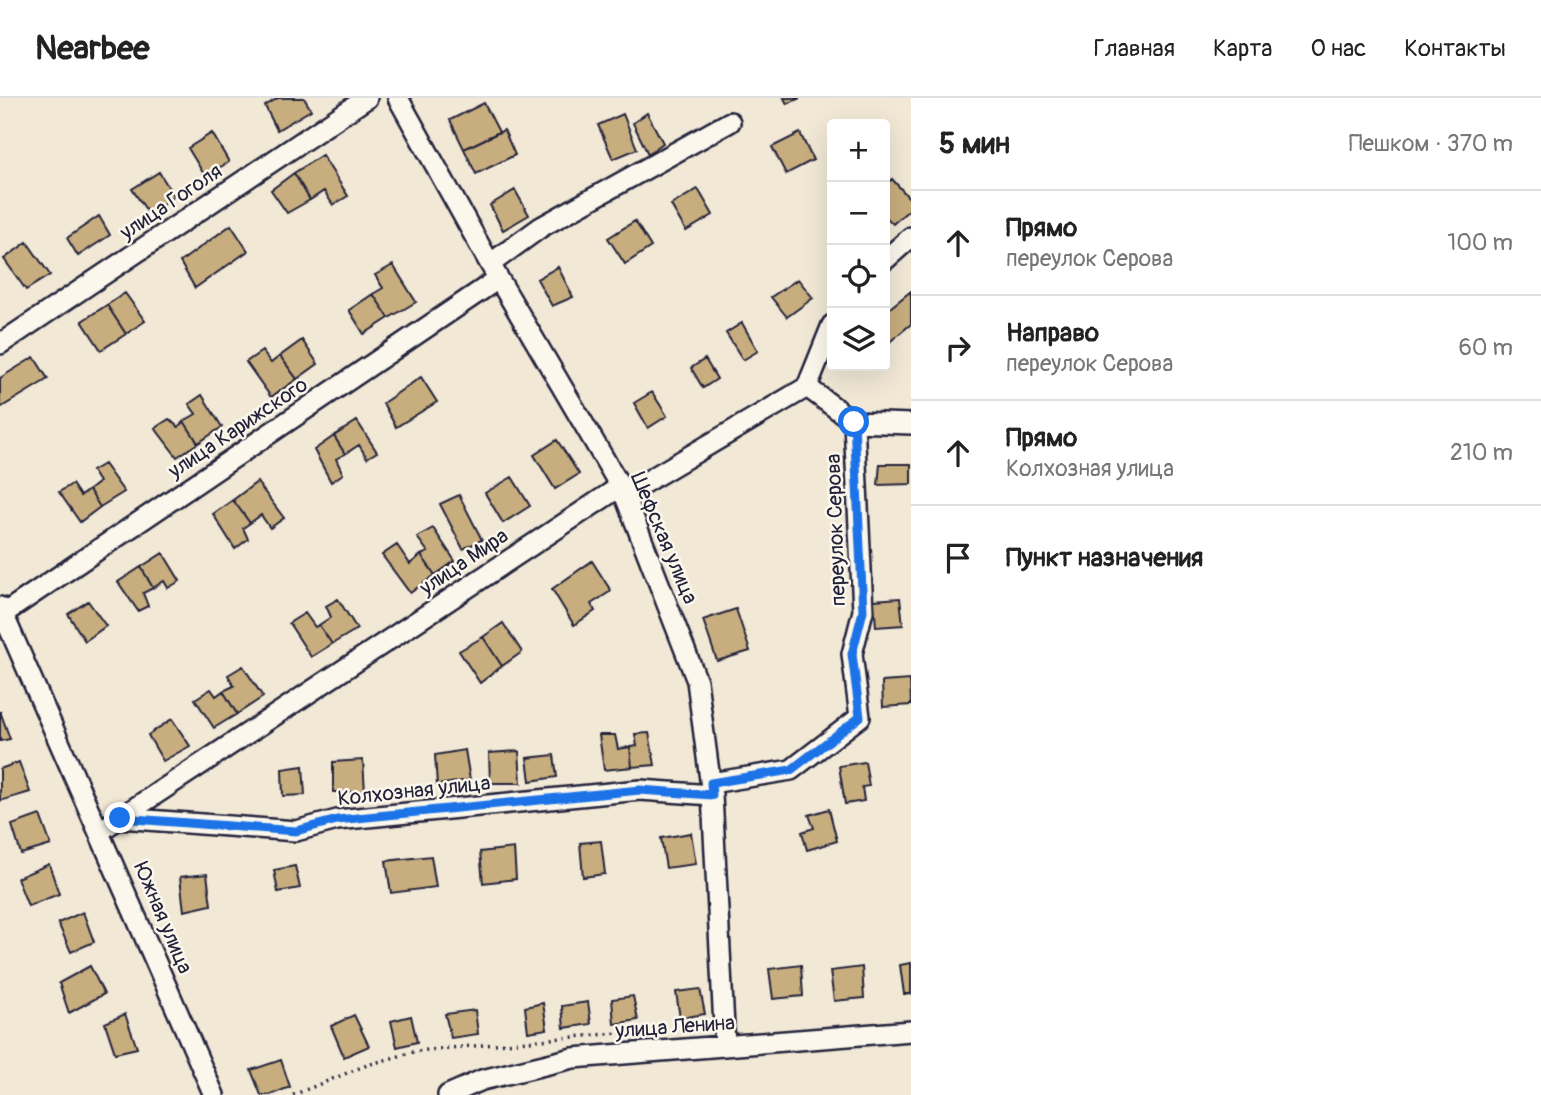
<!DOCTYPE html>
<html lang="ru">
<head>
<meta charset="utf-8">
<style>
	:root { --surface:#fff; --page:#f6f6f6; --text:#222; --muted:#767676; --line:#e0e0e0 }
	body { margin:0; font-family:Pangolin,sans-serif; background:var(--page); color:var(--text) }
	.controls { position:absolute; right:21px; top:21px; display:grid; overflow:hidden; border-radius:7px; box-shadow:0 7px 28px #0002 }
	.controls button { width:63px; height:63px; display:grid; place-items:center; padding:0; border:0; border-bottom:2px solid var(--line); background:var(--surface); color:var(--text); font:35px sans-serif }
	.stop { position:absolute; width:21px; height:21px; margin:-16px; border:5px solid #1a73e8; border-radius:50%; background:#fff }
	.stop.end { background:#1a73e8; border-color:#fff; box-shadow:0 2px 7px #0008 }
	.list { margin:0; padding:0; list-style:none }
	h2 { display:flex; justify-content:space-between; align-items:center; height:91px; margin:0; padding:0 28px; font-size:30px }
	h2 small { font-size:23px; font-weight:400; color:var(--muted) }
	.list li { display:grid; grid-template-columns:46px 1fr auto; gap:21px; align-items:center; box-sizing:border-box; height:105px; padding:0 28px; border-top:2px solid var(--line) }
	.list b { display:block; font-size:26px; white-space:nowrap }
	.list p { margin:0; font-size:23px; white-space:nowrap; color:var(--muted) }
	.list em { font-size:23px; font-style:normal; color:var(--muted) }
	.icon { flex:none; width:38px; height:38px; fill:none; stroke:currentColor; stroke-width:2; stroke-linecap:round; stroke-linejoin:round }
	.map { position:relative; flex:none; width:911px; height:997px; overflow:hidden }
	header { display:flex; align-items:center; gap:42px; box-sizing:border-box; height:98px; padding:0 35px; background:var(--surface); border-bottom:2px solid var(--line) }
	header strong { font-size:33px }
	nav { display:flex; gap:38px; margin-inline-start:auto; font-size:24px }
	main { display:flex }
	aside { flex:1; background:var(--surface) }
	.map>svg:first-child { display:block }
	.building { fill:#c8ae7e; stroke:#22223b; stroke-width:2 }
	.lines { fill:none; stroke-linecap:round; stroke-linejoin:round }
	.minor-casing { stroke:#22223b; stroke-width:24 }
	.path { stroke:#22223b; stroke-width:3.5; stroke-dasharray:2 5; stroke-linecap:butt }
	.minor { stroke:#fbf7ec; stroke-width:19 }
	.route { stroke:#1a73e8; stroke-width:9 }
	.labels { text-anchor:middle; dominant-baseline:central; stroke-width:5; stroke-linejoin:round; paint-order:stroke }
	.street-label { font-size:21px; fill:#22223b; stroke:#fbf7ec }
</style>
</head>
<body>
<header>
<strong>Nearbee</strong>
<nav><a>Главная</a><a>Карта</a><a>О нас</a><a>Контакты</a></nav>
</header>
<main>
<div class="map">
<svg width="911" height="997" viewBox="0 0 911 997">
	<rect width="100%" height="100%" fill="#f1e8d6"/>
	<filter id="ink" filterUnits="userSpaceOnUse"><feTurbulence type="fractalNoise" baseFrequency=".0143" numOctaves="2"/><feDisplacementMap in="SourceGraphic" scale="14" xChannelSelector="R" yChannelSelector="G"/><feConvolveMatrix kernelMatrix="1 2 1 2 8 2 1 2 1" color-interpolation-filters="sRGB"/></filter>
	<g filter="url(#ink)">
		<path class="building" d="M278,0H304L311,12L277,32L265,8Z
			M784,0H800L787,6Z
			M484,5L499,34L464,51L450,22Z
			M647,15L663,45L648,56L633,25Z
			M623,16L637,51L613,61L598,27Z
			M504,32L515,57L476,76L464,51Z
			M212,35L229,64L205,78L188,50Z
			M800,35L813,62L786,76L772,49Z
			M322,57L348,98L333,107L324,93L310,102L294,75Z
			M159,74L174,98L149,116L132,91Z
			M294,75L310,102L287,115L271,92Z
			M892,81L911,102V110L893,126L885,118V87Z
			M698,91L713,117L686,133L671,107Z
			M515,92L529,117L503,132L490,107Z
			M99,118L110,137L78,158L67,140Z
			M635,123L651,149L625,166L608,140Z
			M231,127L248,153L195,190L180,164Z
			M27,144L50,177L26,192L4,161Z
			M393,167L416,204L389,220L373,196L383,190L375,177Z
			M558,169L573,199L552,208L537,181Z
			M798,181L813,200L787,219L771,199Z
			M911,193V226L886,247L885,214Z
			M125,195L145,223L126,236L107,207Z
			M373,196L389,220L364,236L349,212Z
			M107,207L126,236L101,252L82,223Z
			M742,225L758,253L743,262L726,235Z
			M302,242L318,266L297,281L280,258Z
			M262,253L271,265L280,258L297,281L271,299L246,264Z
			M34,259L48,281L0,310V280Z
			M705,261L717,281L703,290L691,270Z
			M421,279L437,304L396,329L383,305Z
			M652,294L667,318L648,330L634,305Z
			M202,297L222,329L198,345L184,323L196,316L189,306Z
			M169,321L178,329L184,323L198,345L177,359L155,330Z
			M357,323L377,354L367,360L359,347L345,356L334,338Z
			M334,338L345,356L336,361L343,376L331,384L314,352Z
			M557,342L579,376L555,391L534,357Z
			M104,366L124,394L100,409L89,392L99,384L92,373Z
			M880,366H911V386L878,387Z
			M512,379L530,408L503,425L485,395Z
			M257,384L284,420L270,430L261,417L250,425L233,402Z
			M72,386L80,398L89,392L100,409L80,424L59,394Z
			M459,397L482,442L463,451L440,406Z
			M233,402L250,425L243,430L248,441L235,451L213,416Z
			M433,430L455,463L435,477L421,457L428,454L417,439Z
			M397,447L410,466L421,457L435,477L410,495L382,457Z
			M163,455L180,483L168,490L164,483L153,490L141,469Z
			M592,463L611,493L591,506L595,513L574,527L552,491Z
			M141,469L153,490L143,495L148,508L138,513L118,484Z
			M900,500L903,527L876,529L874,502Z
			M338,501L357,531L332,546L319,527L331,519L326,508Z
			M88,503L106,528L85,543L68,516Z
			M736,511L750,553L717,563L703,522Z
			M305,515L315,529L319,527L332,546L311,559L289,525Z
			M503,525L522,554L502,568L483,539Z
			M483,539L502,568L480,585L459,553Z
			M243,568L263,599L237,616L223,593L234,588L228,577Z
			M910,582L911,607L883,609L882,584Z
			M211,591L216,598L223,593L237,616L214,630L195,601Z
			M0,613L10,641L0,643Z
			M172,621L190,648L163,663L148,637Z
			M649,635L655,667L632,669L630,649L637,648L635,636Z
			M599,637H615L618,651L630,649L632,669L604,672Z
			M465,652L470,682L437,687L435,657Z
			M519,653L521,685H490L489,655Z
			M554,657L557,679L530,683L527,660Z
			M363,662L365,694H333V664Z
			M19,664L30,694L0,703V671Z
			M865,664L869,688L862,689L864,703L845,706L839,668Z
			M303,668L305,697L283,698L282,671Z
			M829,711L837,743L807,752L802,734L814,730L809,717Z
			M40,717L51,747L21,756L12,727Z
			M691,735L696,766L666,770L661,740Z
			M601,743L605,776L583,779L580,745Z
			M514,750L516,781L483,785L480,754Z
			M431,758L436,789L391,795L386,763Z
			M49,766L59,796L28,808L17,780Z
			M295,768L300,790L278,794L274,772Z
			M207,776L211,807L184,813L180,779Z
			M83,814L94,844L71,854L58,825Z
			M911,865V896H904L900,867Z
			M801,867L803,898L773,901L769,871Z
			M90,868L104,896L69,915L59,885Z
			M862,869L864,900L834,903L830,873Z
			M700,891L705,916L680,920L676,894Z
			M633,898L638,922L614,926L612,901Z
			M588,904L591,926L564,930L562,908Z
			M543,905L547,931L528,934L525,909Z
			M475,912L478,936L451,940L445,916Z
			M125,916L137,950L115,955L105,925Z
			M354,917L369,948L344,959L331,928Z
			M411,918L417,944L397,949L391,923Z
			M281,962L290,989L270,997H261L251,972Z"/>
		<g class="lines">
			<defs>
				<path id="minor" d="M398,0L490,166L623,393L697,583L712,697L725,948
					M885,162L911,139
					M490,166L541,129L730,24
					M0,246L367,0
					M854,324L911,326
					M0,509L214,997
					M3,516L498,181
					M711,685L791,672L860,619L852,556L863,513L854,324L807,289
					M120,720L296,733L337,722L640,692L712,697
					M100,733L612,394L632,392L807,289L832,227
					M448,997L482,982L573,960L911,933"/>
			</defs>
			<use href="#minor" class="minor-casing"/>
			<path class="path" d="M293,997L367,967L417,953L629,934"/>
			<use href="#minor" class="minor"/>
		</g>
	</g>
	<g class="lines" filter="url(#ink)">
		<path class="route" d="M120,720L296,733L337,722L640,692L712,697L711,685L791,672L860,619L852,556L863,513L854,324"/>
	</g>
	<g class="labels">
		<g class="street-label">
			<text transform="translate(171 104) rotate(-34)">улица Гоголя</text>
			<text transform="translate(238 330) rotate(-34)">улица Карижского</text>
			<text transform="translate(836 432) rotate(-92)">переулок Серова</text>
			<text transform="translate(664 440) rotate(67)">Шефская улица</text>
			<text transform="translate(464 464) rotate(-34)">улица Мира</text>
			<text transform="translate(414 693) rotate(-6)">Колхозная улица</text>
			<text transform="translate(163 820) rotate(67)">Южная улица</text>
			<text transform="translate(675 929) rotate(-4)">улица Ленина</text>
		</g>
	</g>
</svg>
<div class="controls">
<button>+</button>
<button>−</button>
<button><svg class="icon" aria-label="locate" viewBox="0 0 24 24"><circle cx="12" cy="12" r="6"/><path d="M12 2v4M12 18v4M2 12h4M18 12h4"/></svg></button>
<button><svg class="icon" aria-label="layers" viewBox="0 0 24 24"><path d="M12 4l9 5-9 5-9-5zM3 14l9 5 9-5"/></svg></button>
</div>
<div class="stop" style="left:854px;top:324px"></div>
<div class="stop end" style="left:120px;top:720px"></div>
</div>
<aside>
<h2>5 мин<small>Пешком · 370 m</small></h2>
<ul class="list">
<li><svg class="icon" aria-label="ahead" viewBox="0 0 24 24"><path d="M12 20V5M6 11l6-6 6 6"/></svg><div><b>Прямо</b><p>переулок Серова</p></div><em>100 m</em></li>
<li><svg class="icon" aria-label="right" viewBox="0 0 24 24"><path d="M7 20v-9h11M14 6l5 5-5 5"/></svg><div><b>Направо</b><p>переулок Серова</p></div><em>60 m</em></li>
<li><svg class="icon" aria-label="ahead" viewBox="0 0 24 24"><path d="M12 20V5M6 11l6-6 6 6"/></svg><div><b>Прямо</b><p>Колхозная улица</p></div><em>210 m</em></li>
<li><svg class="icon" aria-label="arrive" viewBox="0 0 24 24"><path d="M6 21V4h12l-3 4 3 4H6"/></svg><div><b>Пункт назначения</b></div></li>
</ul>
</aside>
</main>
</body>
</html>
